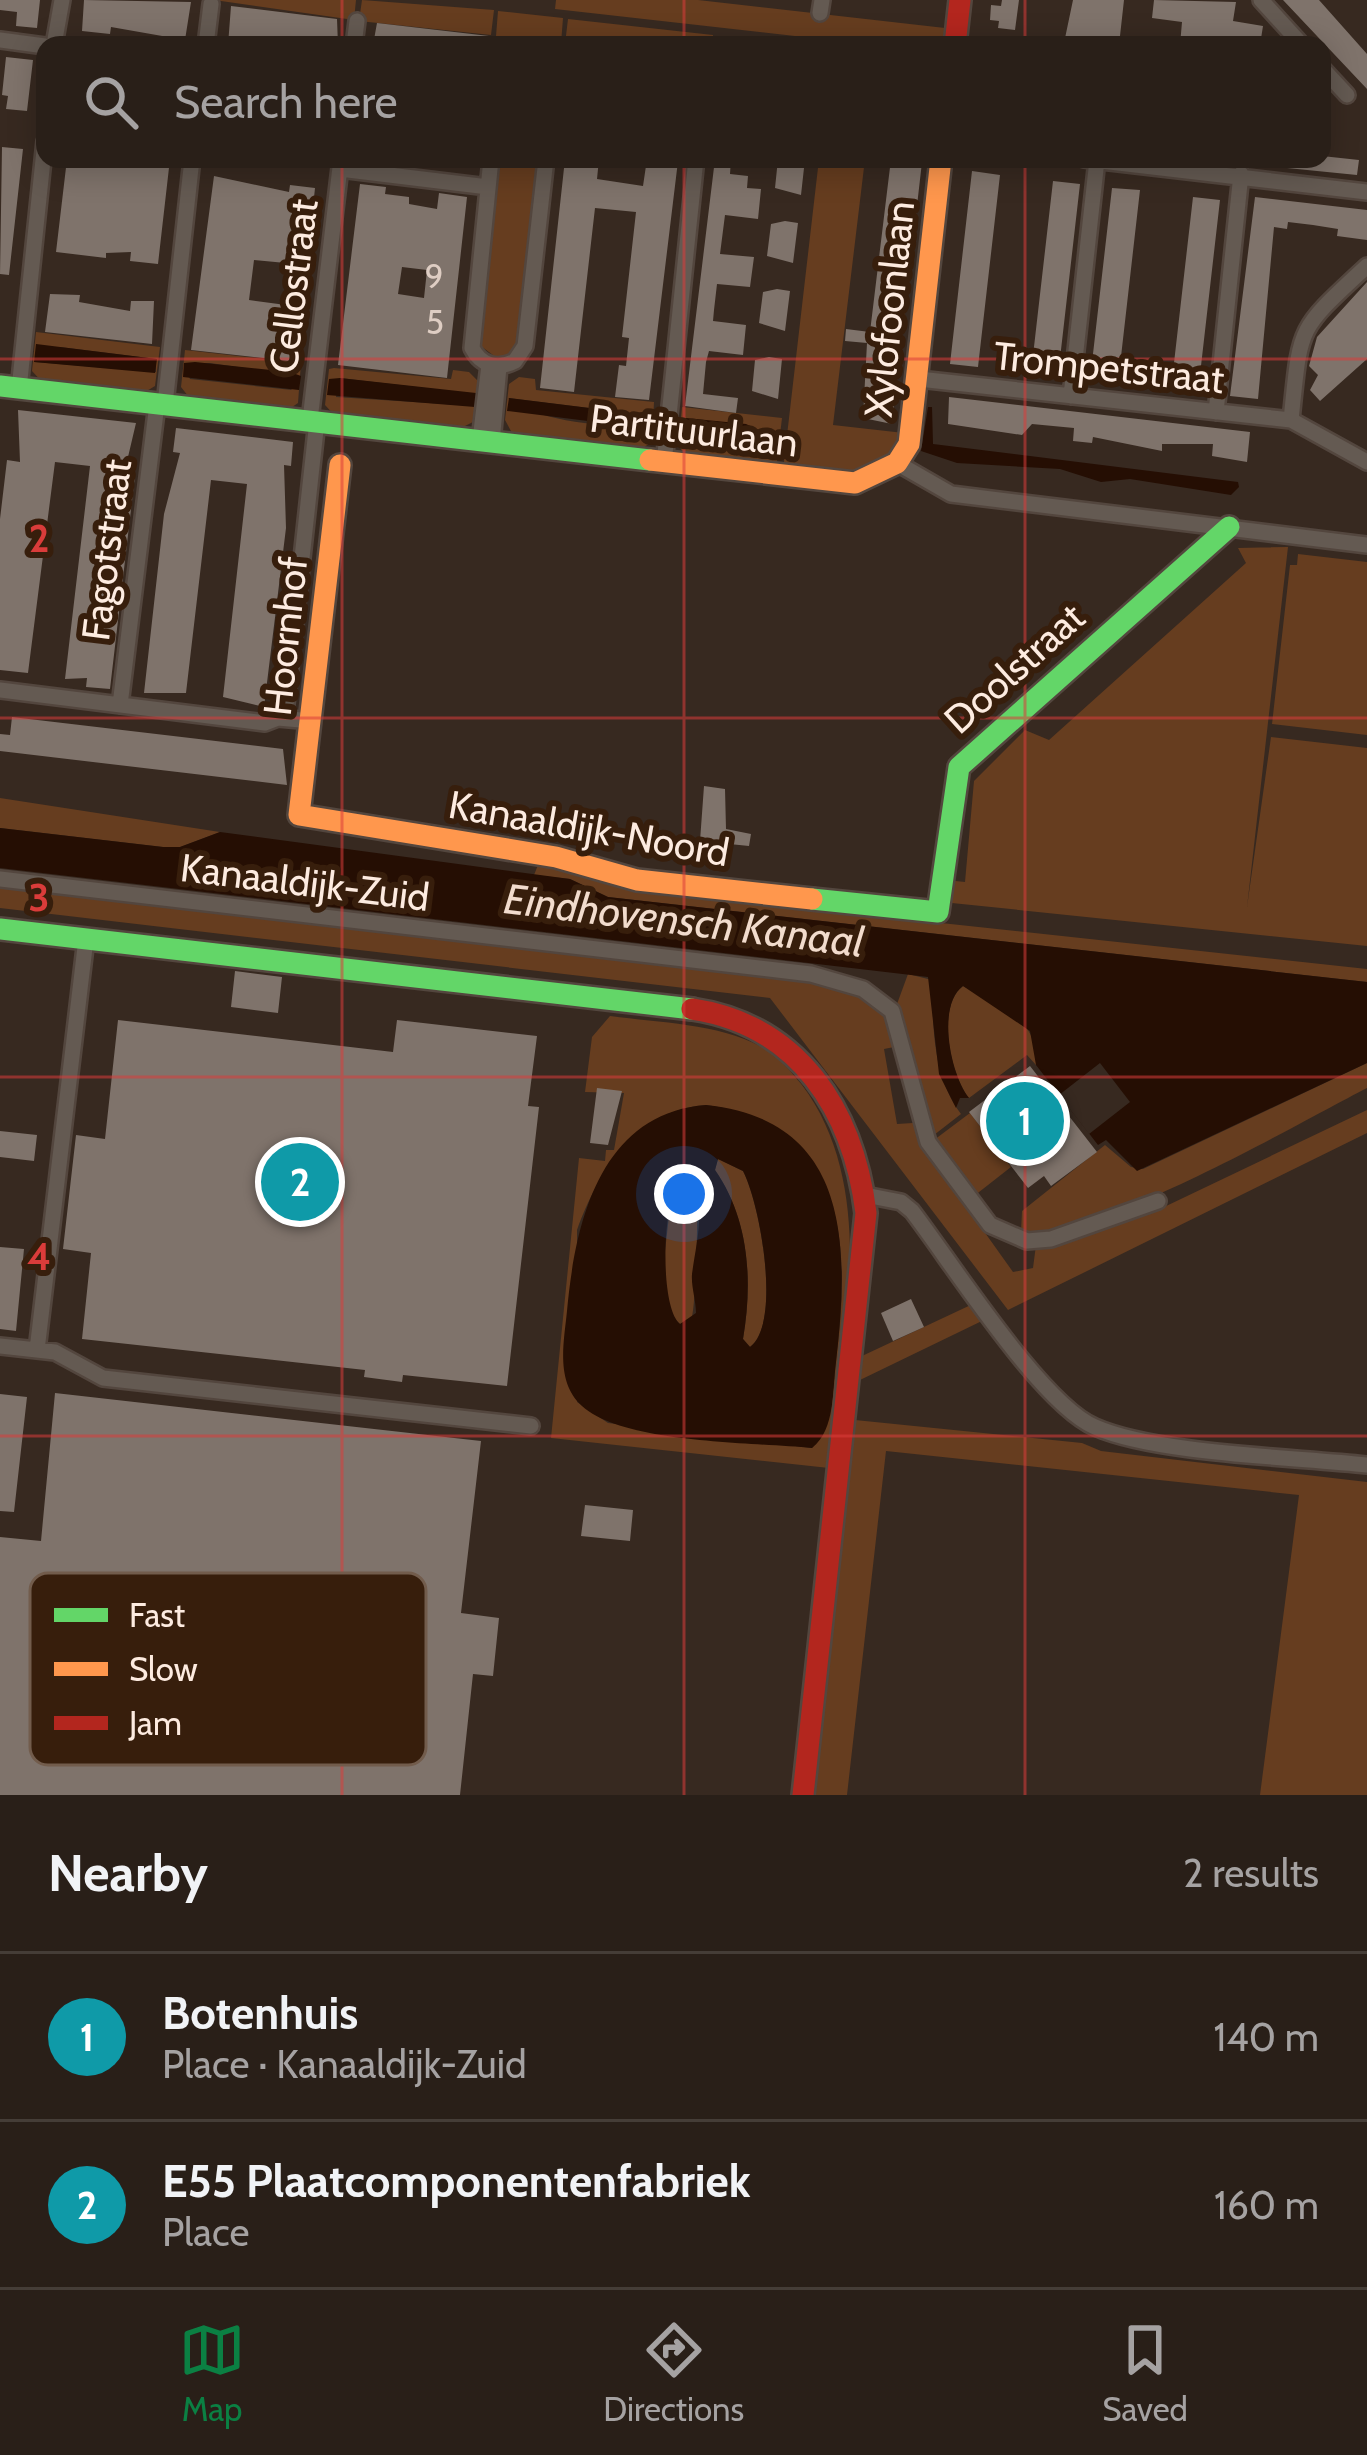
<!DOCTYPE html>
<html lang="en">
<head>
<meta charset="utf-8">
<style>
	:root { --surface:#291f18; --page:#312721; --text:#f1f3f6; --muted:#a5a2a2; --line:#453d37; --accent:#0b8043 }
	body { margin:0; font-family:Cabin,sans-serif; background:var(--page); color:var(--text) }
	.you { position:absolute; left:684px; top:1194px; width:42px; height:42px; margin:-30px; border:9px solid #fff; border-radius:50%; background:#1a73e8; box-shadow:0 0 0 18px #1a73e833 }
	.badge { display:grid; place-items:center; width:78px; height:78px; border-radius:50%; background:var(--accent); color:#fff; font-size:39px; font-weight:700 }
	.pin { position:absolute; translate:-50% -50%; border:6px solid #fff; box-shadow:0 3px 12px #0006 }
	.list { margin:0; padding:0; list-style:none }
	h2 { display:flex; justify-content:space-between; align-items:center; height:156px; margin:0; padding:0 48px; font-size:51px }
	h2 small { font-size:39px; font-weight:400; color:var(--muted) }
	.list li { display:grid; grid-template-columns:78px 1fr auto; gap:36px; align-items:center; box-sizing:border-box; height:168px; padding:0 48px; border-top:3px solid var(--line) }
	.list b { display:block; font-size:45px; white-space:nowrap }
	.list p { margin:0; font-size:39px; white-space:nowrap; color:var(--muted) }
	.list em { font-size:39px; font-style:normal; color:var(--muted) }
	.icon { flex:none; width:66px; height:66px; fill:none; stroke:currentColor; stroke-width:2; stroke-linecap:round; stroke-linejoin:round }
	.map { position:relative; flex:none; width:1367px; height:1795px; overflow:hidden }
	.search { position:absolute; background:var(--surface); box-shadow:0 6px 30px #0003; left:36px; right:36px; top:36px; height:132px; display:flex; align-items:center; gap:30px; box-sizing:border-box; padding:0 42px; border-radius:24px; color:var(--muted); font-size:45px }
	.sheet { height:492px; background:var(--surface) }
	nav { display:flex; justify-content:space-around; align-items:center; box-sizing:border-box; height:168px; border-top:3px solid var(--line); background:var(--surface); font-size:33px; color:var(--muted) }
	nav a { display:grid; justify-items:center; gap:6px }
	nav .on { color:var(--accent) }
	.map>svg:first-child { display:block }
	.green { fill:#663d1f; fill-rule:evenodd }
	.water { fill:#250e03; fill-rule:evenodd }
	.pier { fill:#372920 }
	.building { fill:#7f736b; fill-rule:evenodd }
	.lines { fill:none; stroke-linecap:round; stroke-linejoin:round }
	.street-casing { stroke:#53463e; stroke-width:20 }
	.fast-casing { stroke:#53463e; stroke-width:26 }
	.slow-casing { stroke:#53463e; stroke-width:26 }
	.jam-casing { stroke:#53463e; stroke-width:26 }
	.street { stroke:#645a52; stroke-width:15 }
	.fast { stroke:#63d668; stroke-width:21 }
	.slow { stroke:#ff974d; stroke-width:21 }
	.jam { stroke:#b3261e; stroke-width:21 }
	.grid { fill:none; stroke:#da3c3a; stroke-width:3; stroke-opacity:0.55 }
	.labels { text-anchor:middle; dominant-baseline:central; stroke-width:12; stroke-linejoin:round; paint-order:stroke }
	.number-label { font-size:33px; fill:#decdc3 }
	.street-label { font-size:39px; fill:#fdebe0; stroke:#371e0c }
	.water-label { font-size:42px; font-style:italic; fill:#f2dccd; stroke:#371e0c }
	.key { fill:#371e0c; stroke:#725c4c; stroke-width:3 }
	.key-label { font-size:33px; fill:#fdebe0 }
	.grid-label { font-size:39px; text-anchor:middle; font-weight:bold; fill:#da3c3a; stroke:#371e0c; stroke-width:12; stroke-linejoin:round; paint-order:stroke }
</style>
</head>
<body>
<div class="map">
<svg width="1367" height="1795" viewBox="0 0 1367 1795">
	<rect width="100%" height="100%" fill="#372920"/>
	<path class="green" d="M214,0H356L354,20Z
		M362,0L494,10L491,35L359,21Z
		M556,0H698L945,28L943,45H874L555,9Z
		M498,11L563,18L561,44L511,45V37L496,36Z
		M568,19L713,35L712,45L565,44Z
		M498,159H539L518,343L510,354L497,358L478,344Z
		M819,159H865L833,425L904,433C876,484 834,474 783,470Z
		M36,332L160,347L155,386L140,395L44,384L32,371ZM60,347L156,359V372L35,362Z
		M185,350L301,363L298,403L285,412L192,401L181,387ZM210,363L274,372L292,390L190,379L184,364Z
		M334,368L451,379L453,370L469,372L479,382L473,422L453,432L337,418L325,405L329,369ZM340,378L476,394L475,406L336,397Z
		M519,377L535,379L536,390L654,402L652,442L641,449L512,433L505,420L509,384ZM508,398L654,416L648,429C602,424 546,425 508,398Z
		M682,407L782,418L776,469L683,453L678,444Z
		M1288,547L1247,907L1271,737L1367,748V946L942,902L946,880L965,882L974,781L1025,730L1049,740L1246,563L1238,548Z
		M1298,554L1367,562V735L1272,724L1290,565H1297Z
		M0,798L220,832L180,847H163L0,828Z
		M538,865L904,919L1367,969V982L608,897L570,879L534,875Z
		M0,886L795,978C846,990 879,990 899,1046L884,1049L897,1124L913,1123L926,1150L1013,1272L1033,1268L1036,1245L1162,1208L1367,1110V1133L1008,1310L770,998L0,908Z
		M908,974L932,980C933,1027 932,1075 961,1114L934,1135C912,1114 914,1039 897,1004Z
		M963,986C997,1004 1041,1020 1036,1065L1027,1055L969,1098C950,1075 936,1006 963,986Z
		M610,1016C661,1023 716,1023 762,1047C778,1055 791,1072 802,1085C881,1190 842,1346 829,1468L551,1438L579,1158L605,1161L606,1150H614L624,1093L585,1092L592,1037ZM706,1105C838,1123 851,1230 838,1343C833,1381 835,1417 812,1448L608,1423L577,1402V1230C599,1170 637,1110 706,1105Z
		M1367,1063V1088C1293,1126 1096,1241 1021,1233L1022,1211L1105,1145L1131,1167L1143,1169Z
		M970,1113L1011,1167L974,1196L934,1140Z
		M718,1159L743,1171C760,1203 782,1324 750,1347L743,1339C753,1281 749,1219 715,1170Z
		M687,1180L697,1193C698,1211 696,1311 691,1320L680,1324C650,1298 671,1232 670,1195L675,1184Z
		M975,1303L986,1319L860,1380L862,1356Z
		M855,1420L1082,1443L1101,1451L1367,1482V1795H1260L1299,1495L886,1451L847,1795H812Z"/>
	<path class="water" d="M36,344L157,359L155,373L34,362Z
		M195,362L290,372L301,376L299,390L183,377L184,363Z
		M340,378L476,393L475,407L327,395L329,379Z
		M509,398L654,416L652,429L507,411Z
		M928,407H932L933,444L1238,482L1239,487L1231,495L1130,479L1101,482L1060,469L957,463L921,451Z
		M686,418L746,424L765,433L746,439L688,434L680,433Z
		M0,828L163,847H180L220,832L570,879L608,897L1367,982V1063L1137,1171L1106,1140L1098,1145L1036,1065L1030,1031L963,986C936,1006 951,1076 969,1098H960L956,1108L939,1074L928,977L0,868Z
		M706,1105C852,1120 849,1248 836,1362C832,1390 836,1429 812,1448C753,1442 624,1444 582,1406C555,1382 564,1342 567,1311C575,1223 600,1113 706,1105ZM718,1159L743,1171C760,1203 782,1323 750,1347L743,1339C753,1280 749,1219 715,1170ZM681,1180L694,1184C705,1213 696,1244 692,1274C691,1287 696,1300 696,1313L680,1324C659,1307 662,1196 681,1180Z"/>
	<path class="pier" d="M1100,1063L1130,1102L1089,1134L1059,1095Z"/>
	<path class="building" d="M0,0H40L37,28L16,26L17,12L0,10Z
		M84,0L191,2L185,40L111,27L110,34L82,31Z
		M1002,0H1019L1015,30L998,28L999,21L990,20L991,5L1001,6Z
		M1073,0H1124L1119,45L1064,43Z
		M1154,0L1236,2L1233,21L1263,26L1260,45H1180L1182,22L1152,18Z
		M1283,0H1319L1367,54V89Z
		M231,6L337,19L338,45L255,39L254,45H228Z
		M377,23L489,36L488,45H373Z
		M6,57L33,60L27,111L6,109L8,96L2,95Z
		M2,147L23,149L9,275L0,274Z
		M1322,156L1359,160L1357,175L1287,168V159Z
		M67,159H170L158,264L130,261L131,252L106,253V258L56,252Z
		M565,159H599L597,179L643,186L647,159L678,161L649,400L615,397L619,365L626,366L629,338L622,337L636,212L595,208L574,392L540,388Z
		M715,159H731L730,174L748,176L747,188L761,189L758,219L725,215L720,254L754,257L750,287L717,284L714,310L713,321L746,325L743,355L709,351L706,362L703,394L738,398L736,413L685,406Z
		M778,159H805L801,195L775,188Z
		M891,159L922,162L892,424L863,418L867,343L845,341L846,329L870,332Z
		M972,171L1000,175L978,367L950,364Z
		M214,176L289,192L290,185L315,188L307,265L254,260L249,300L301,307L298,362L191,350Z
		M1053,181L1080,184L1058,376L1031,373Z
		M360,184L386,187L385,194L409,197V204L437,209L439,193L467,197L447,378L338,365ZM402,267L427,270L424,298L398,294Z
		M1112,188L1140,190L1118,383L1090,380Z
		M1193,197L1220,200L1198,392L1171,389Z
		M1255,197L1367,210V240L1337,236L1338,229L1313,225L1288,222L1287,229L1274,227L1258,399L1230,396Z
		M785,221L798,223L793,263L767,256L771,224Z
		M1367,282V359L1320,401L1310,390L1318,375L1309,366L1317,337Z
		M777,289L790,291L785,331L759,323L763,292Z
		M50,294L80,295L79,302L130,311L131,301H154L152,344L45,332Z
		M769,357L782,359L778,399L752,391L755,360Z
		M949,397L1250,432L1247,462L1212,456L1213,444H1162V451L1093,437L1092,443L1073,441L1074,428L1032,424L1022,435L948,424Z
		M18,410L136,423L124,474L135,475L110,689L86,687L87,678L65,679L90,466L55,462L28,673L0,670V519L7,460L20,462Z
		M176,428L293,442L291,466L284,465L286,528L264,707L223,697L247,484L211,480L186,693H144L164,514L180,453L173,452Z
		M12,717L283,749L287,785L0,751V734L10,735Z
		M704,786L725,789L726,829L751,834L749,846L700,841Z
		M235,971L282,977L278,1013L231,1007Z
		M118,1020L393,1052L397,1020L537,1036L528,1106L539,1107L507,1386L403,1375L402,1382L364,1377L365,1370L82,1339L91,1253L63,1249L76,1135L105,1139Z
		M1030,1066L1097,1152L1051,1186L1044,1176L1028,1188L969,1112Z
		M597,1088L622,1091L608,1145L590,1143Z
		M0,1131L37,1135L34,1161L0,1157Z
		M0,1247L24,1249L16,1331L0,1329Z
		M911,1299L924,1327L893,1341L881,1313Z
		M55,1393L481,1441L461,1613L499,1618L493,1676L473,1674L460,1795H0V1537L41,1541Z
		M0,1394L27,1397L14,1512L0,1511Z
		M585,1505L633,1510L630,1541L581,1536Z"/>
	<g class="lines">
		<defs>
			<path id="street" d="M1261,0L1302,45
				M820,13L822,0
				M0,40L45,46
				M54,45L62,0
				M206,45L211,4
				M354,45L357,21
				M1322,68L1347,95
				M491,159L472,348C481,366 498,370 515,361L525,346L546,159
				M1084,159L1367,192
				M340,169L488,187
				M919,379L1291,420L1367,462
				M19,389L45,141
				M1071,396L1097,160
				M165,404L192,159
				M1216,412L1241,174
				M310,420L341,159
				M1291,420C1301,324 1296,332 1367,266
				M480,440L489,365
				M492,442L499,367
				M664,463L696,159
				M897,463L951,494L1367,545
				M0,690L265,723L278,718L312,721
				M120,705L157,404
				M278,718L286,704L317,421
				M0,879L811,974L863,989L892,1011L928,1142L990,1225L1027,1241L1051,1239L1158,1201
				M865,1195L901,1202L912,1211C952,1263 1041,1404 1095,1427C1156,1454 1295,1457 1367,1465
				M0,1346L55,1352L103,1378L531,1426
				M37,1350L86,939"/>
			<path id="fast" d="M0,386L650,460
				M812,899L938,912L959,767L1229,527
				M0,929L692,1009"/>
			<path id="slow" d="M650,460L855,483L897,463L909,444L941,159
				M340,465L299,815L556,857L637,880L812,899"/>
			<path id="jam" d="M955,45L960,0
				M692,1009C799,1025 853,1110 866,1213L803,1795"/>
		</defs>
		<use href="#street" class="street-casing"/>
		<use href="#fast" class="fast-casing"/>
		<use href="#slow" class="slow-casing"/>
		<use href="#jam" class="jam-casing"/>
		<use href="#street" class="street"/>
		<use href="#fast" class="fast"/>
		<use href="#slow" class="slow"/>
		<use href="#jam" class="jam"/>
	</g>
	<path class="grid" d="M342,0V45M684,0V45M1025,0V45M342,159V1795M684,159V1795M1025,159V1795M0,359H1367M0,718H1367M0,1077H1367M0,1436H1367"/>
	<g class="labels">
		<g class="number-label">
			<text x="434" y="276">9</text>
			<text x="435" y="322">5</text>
		</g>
		<g class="street-label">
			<text transform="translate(293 286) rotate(-83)">Cellostraat</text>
			<text transform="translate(889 309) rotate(-84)">Xylofoonlaan</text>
			<text transform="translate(1109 367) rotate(6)">Trompetstraat</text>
			<text transform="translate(694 430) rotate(7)">Partituurlaan</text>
			<text transform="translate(106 550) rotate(-83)">Fagotstraat</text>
			<text transform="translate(285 636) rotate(-84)">Hoornhof</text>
			<text transform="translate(1014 668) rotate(-42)">Doolstraat</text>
			<text transform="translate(589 828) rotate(10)">Kanaaldijk-Noord</text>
			<text transform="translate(305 882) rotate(7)">Kanaaldijk-Zuid</text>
		</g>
		<g class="water-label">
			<text transform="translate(684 920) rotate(7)">Eindhovensch Kanaal</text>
		</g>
	</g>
	<rect x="30" y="1573" width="396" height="192" rx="18" class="key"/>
	<rect x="54" y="1608" width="54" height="14" fill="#63d668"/>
	<rect x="54" y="1662" width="54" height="14" fill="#ff974d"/>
	<rect x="54" y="1716" width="54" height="14" fill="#b3261e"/>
	<g class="key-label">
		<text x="129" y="1627">Fast</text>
		<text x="129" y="1681">Slow</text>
		<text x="129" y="1735">Jam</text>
	</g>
	<g class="grid-label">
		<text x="39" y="552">2</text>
		<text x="39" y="911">3</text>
		<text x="39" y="1270">4</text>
	</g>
</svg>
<div class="you"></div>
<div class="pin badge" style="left:1025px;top:1121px;background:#0f9aa8">1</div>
<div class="pin badge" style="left:300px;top:1182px;background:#0f9aa8">2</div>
<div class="search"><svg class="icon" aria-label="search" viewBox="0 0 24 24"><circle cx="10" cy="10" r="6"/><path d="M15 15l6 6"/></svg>Search here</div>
</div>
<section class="sheet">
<h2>Nearby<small>2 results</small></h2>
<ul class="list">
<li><span class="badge" style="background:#0f9aa8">1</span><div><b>Botenhuis</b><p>Place · Kanaaldijk-Zuid</p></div><em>140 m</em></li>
<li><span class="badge" style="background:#0f9aa8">2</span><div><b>E55 Plaatcomponentenfabriek</b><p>Place</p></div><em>160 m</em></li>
</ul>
</section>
<nav>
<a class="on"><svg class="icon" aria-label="map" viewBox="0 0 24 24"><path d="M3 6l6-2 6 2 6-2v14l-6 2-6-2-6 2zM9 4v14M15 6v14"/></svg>Map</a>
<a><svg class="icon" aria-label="directions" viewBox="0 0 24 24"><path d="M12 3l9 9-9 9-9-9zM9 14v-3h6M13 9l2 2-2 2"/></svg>Directions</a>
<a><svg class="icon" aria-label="saved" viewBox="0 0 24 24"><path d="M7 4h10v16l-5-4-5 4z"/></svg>Saved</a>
</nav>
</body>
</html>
